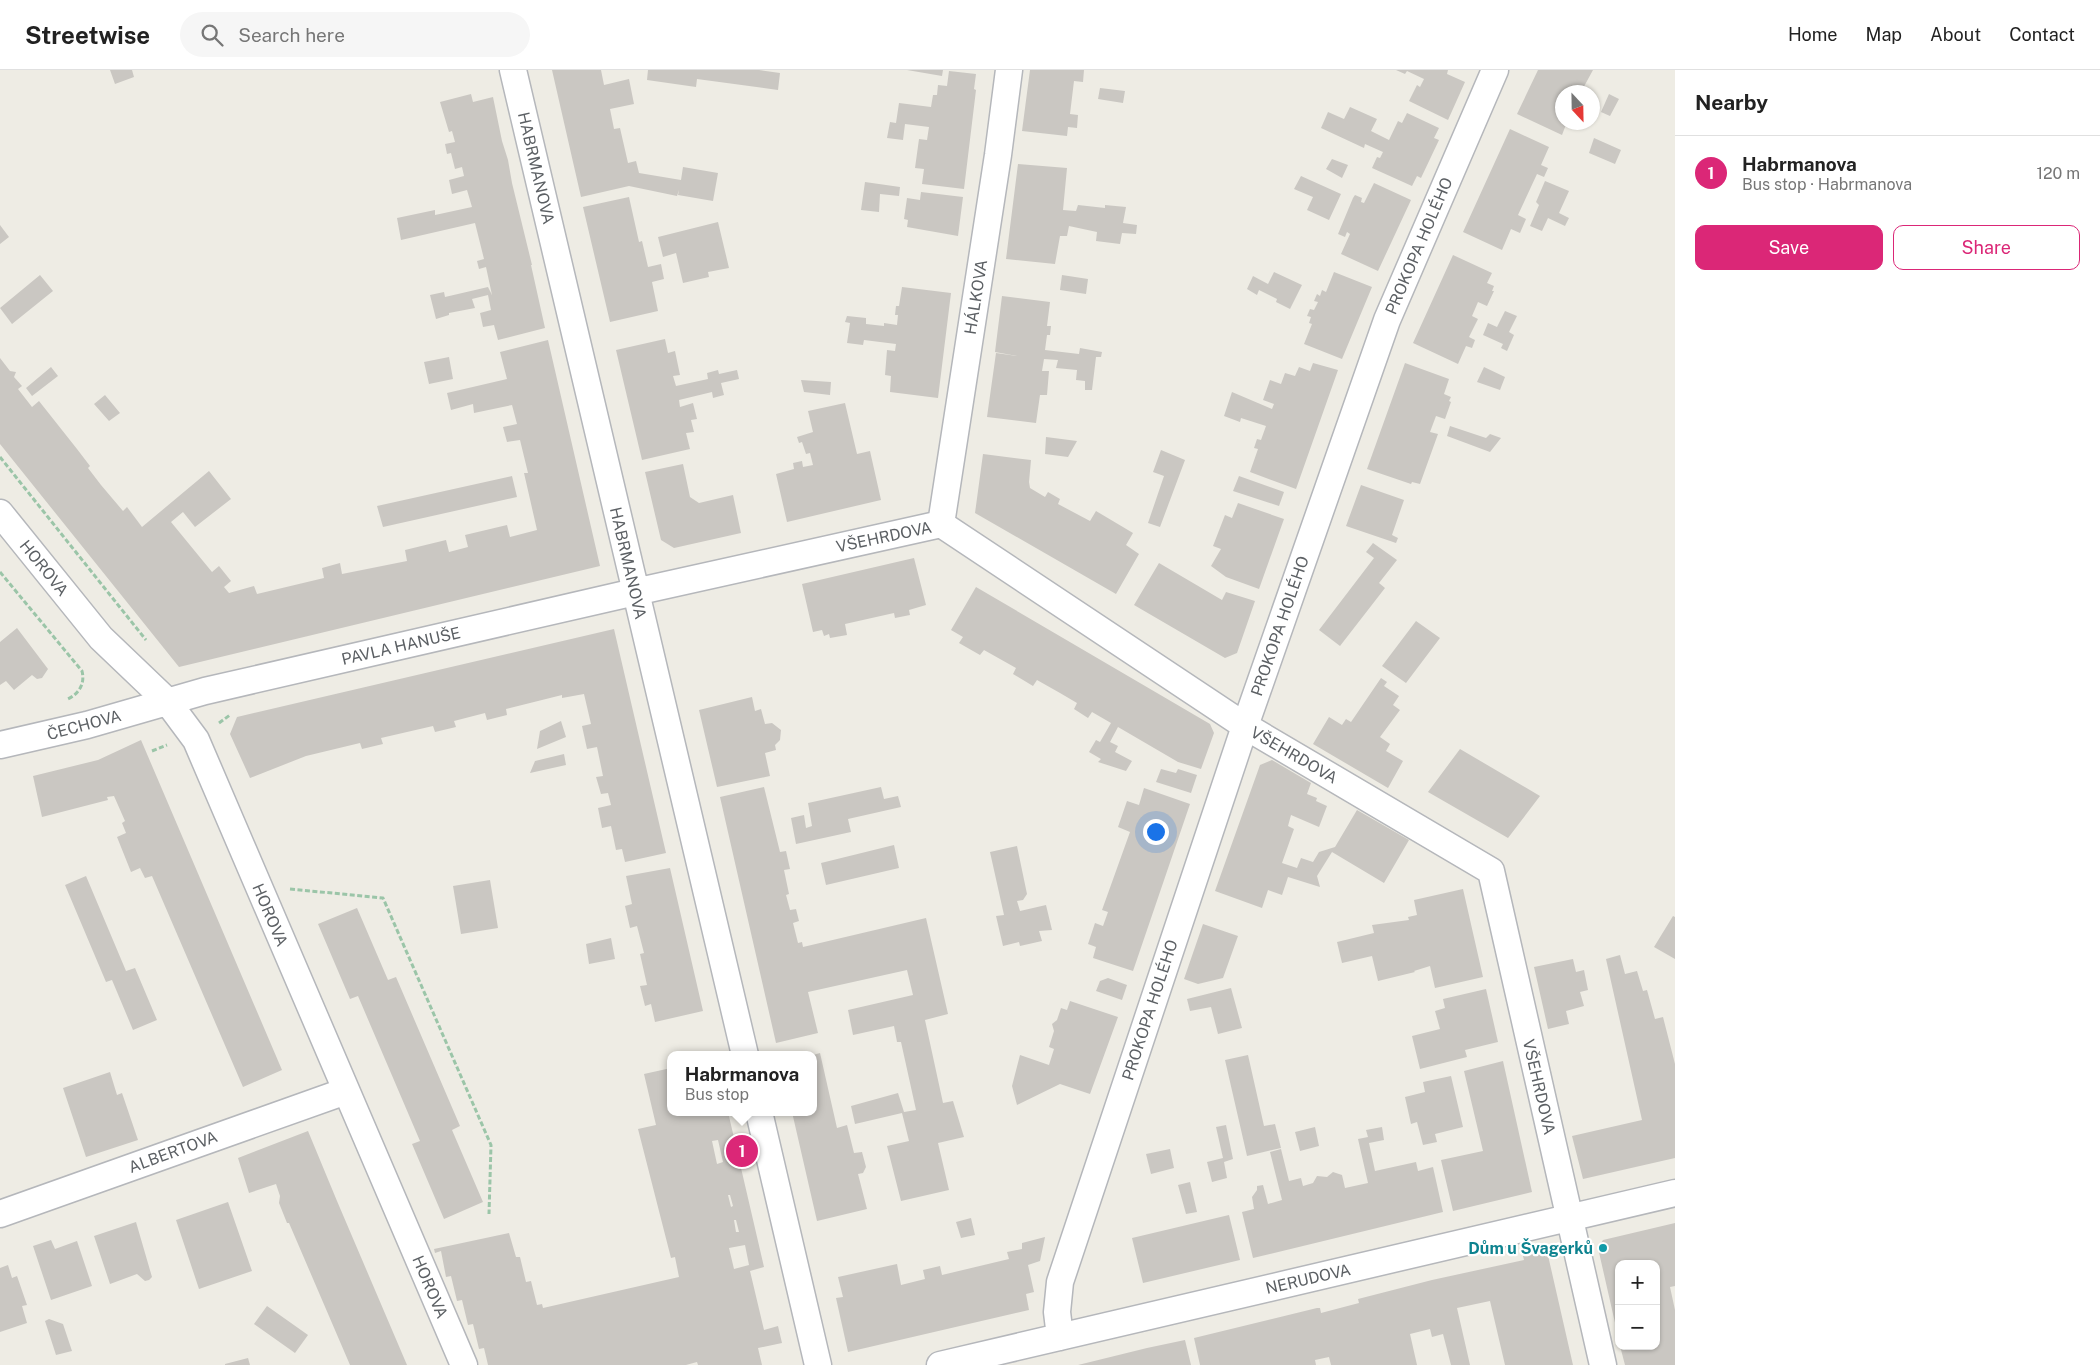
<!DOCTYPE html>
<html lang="en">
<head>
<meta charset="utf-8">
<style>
	:root { --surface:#fff; --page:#f6f6f6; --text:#222; --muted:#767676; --line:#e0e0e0; --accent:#db2777 }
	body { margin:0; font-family:"Public Sans",sans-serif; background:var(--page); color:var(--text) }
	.controls { position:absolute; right:15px; bottom:15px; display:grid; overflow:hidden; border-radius:10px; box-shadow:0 1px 4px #0004 }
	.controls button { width:45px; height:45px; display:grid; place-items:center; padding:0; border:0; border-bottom:1px solid var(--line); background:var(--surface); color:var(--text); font:25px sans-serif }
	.compass { position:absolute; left:1555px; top:15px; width:45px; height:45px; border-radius:50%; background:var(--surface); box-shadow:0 1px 4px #0004; rotate:158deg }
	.you { position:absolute; left:1155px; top:761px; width:18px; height:18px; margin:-12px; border:4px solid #fff; border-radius:50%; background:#1a73e8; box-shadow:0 0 0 8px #1a73e833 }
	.badge { display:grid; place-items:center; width:32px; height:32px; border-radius:50%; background:var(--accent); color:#fff; font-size:16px; font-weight:700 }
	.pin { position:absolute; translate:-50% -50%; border:2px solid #fff; box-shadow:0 1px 5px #0006 }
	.popup { position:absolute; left:667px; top:981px; width:150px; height:65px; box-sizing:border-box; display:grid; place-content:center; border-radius:10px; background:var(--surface); filter:drop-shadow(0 1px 4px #0005); font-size:16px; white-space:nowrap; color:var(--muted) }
	.popup b { font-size:19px; color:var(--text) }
	.popup::after { content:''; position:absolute; left:50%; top:100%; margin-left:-10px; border:10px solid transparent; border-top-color:var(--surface) }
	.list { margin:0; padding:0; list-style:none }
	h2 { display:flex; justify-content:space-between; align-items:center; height:65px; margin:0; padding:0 20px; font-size:21px }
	h2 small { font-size:16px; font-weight:400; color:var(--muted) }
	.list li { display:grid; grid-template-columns:32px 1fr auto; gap:15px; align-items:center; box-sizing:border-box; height:75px; padding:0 20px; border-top:1px solid var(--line) }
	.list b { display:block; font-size:19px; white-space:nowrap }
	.list p { margin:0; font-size:16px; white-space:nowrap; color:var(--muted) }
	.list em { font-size:16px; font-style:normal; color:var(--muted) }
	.actions { display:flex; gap:10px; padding:15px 20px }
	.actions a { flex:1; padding:11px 0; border:1px solid var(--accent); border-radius:10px; text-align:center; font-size:18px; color:var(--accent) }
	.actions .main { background:var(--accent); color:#fff }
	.icon { flex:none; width:28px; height:28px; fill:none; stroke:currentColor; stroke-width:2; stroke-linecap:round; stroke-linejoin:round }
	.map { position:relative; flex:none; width:1675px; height:1295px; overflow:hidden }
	header { display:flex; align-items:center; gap:30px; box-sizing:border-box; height:70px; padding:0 25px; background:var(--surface); border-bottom:1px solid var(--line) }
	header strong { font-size:24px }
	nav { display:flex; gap:28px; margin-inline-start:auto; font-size:18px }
	.search { width:350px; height:45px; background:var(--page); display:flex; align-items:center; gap:12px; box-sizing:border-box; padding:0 18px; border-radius:28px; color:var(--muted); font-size:19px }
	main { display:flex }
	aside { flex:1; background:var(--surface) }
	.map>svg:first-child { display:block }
	.building { fill:#cac7c2; fill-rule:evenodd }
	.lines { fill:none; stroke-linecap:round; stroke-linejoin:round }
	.minor-casing { stroke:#b5b7bb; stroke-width:29 }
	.path { stroke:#9bc5a8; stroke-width:3; stroke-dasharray:5 2.5; stroke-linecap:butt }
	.minor { stroke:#fff; stroke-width:26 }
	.culture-dot { fill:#0f9aa8; stroke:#fff; stroke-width:2 }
	.labels { text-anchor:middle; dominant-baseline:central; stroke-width:4.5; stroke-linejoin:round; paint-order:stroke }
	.street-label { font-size:16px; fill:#5c6064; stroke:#fff }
	.culture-label { font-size:16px; font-weight:bold; fill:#0d838f; stroke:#fff; text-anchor:end }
</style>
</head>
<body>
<header>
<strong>Streetwise</strong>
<div class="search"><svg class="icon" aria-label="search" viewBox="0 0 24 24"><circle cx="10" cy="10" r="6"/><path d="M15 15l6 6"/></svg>Search here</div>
<nav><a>Home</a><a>Map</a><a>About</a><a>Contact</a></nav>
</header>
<main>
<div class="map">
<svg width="1675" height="1295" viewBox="0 0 1675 1295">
	<rect width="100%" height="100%" fill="#eeece4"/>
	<path class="building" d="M110,0H132L134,7L115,14Z
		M552,0H601L604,15L629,9L634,34L610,39L614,59L620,58L628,93L636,91L639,103L681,110L683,97L718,103L713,131L678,125L679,120L677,126L629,116L581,127Z
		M648,0H759L780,3L778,20L697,9L696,17L647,10Z
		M907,0H943L942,6Z
		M1030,0H1084L1083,12L1074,11L1070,44L1078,45L1077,58L1068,57L1067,66L1022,61Z
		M1396,0H1448L1447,4L1465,12L1448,50L1409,31L1417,15L1420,17L1424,9L1407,1L1405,4Z
		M1538,0H1593L1581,22H1562V52H1567L1562,65L1517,44Z
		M949,1L976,4L974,19L976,20L964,119L922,114L924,99L915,98L919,69L927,70L929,57L905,54L903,70L887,68L890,52L896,53L899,33L931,37L933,25H937L938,15L947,16Z
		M1100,18L1125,21L1123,33L1098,29Z
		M471,24L473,32L493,27L502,71L508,90L512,113L532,195H531L545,258L498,270L494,255L483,257L480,243L491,240L488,225L472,229L475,238L449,243V245L436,249L430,225L444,222L445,227L488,217L492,225L486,197L479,199L477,191L484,189L475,153L401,170L397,148L435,140V145L472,137L467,120L452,124L449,110L464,106L462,97L455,99L451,83L447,84L445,74L455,72L452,61L449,62L440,32Z
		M1609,24L1619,29L1610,46L1601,42Z
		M1350,37L1377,49L1371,61L1389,70L1398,51L1402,53L1407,43L1439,58L1434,68L1439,70L1421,108L1417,106L1412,116L1372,98L1377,87L1380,88L1383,82L1365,74L1364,78L1321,58L1328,42L1344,49Z
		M1510,59L1549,77L1541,95L1548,98L1544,107L1537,104L1518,145L1526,149L1520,163L1511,159L1502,180L1463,162Z
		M1594,68L1621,80L1615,94L1589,83Z
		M1332,89L1348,95L1342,108L1326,99Z
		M1018,94L1067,98L1063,140L1076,141L1078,135L1105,138V135L1126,137L1123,153L1137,155L1136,164L1122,163L1120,174L1096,171L1097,162L1069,156L1067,166H1060L1055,194L1006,189Z
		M1301,106L1341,124L1329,150L1307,140L1313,127L1294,119Z
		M1545,111L1569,121L1559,143L1569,148L1565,156L1548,148L1542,161L1530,156L1539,135L1536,132Z
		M865,112L900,117L899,126L880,124L879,142L861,140Z
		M1374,113L1411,130L1378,201L1341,184L1350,164L1347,162L1345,167L1338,164L1353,128L1355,125L1362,128L1361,132L1364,133Z
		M921,122L963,127L958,166L907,157L908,150L904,149L907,128L920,130Z
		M629,127L639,172L642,171L648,197L661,194L664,209L652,212L658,241L610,252L583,137Z
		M718,152L729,198L708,202L709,207L683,213L676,183L663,187L658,167Z
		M0,155L9,167L0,174Z
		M1453,185L1492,203L1487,213L1494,216L1492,221H1494L1487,236L1478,232L1472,246L1478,249L1469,267L1475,270L1472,278L1466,276L1458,294L1413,273Z
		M1274,202L1302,215L1290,239L1276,232L1277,229L1259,220L1257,225L1247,219L1253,206L1268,214Z
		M1334,202L1372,217L1342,289L1304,274L1312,254L1309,253L1311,247L1307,246L1310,239L1314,240L1318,232L1314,231L1317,224L1320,226L1322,220L1326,222Z
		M40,205L53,221L12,254L0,238Z
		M1062,205L1088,209L1086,224L1060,220Z
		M902,217L951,223L938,328L890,322L891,306L885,305L887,280L895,281L896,274L864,270L863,275L847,273L850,253L845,252L847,246L866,248V254L884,256V253L897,255L898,245H895L896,236H899Z
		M1002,226L1050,232L1047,256H1051L1050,265H1047L1045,280L1079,284L1080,278L1102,282L1101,287H1096L1092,320H1085V311L1076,310L1077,300L1056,298L1058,290L1044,289L1042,301H1049L1047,325H1040L1036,353L987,347L996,283L1017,286L995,282Z
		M1505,241L1517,246L1509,262L1514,265L1507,281L1501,278L1503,274L1483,265L1488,253L1497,257Z
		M665,269L668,283L675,281L680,305L673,306L676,316L708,309L707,303L718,300L719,304L737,300L739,309L721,313L724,325L713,328L712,322L679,330L680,337L693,333L697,349L691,350L694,362L686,363L690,379L642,390L616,280Z
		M548,270L600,496L179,597L0,374V288L10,301L16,302L14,307L22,316L18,319L32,337L39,331L77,379L90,396L88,398L101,415L123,441L127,437L142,457L209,401L231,429L195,457L183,442L171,452L212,502L219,496L231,511L224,517L229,523L254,516L257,524L324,508L322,498L340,493L342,504L407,491L405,480L446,470L449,482L468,477L465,465L507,455L510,467L537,460L524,403H528L520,370L507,372L503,357L517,354L512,335L474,343L473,334L451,340L447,323L507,309L500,282Z
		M449,287L453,309L429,314L424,292Z
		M1313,293L1338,300L1296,419L1250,402L1258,379L1254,378L1257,369L1261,370L1266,356L1241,348L1240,352L1224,346L1232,322L1272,339L1274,334L1263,330L1270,310L1281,314L1285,303L1295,306L1299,297L1310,301Z
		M1405,293L1449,309L1444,324L1451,327L1449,331L1451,332L1445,349L1436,346L1430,362L1438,364L1420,414L1412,412L1411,414L1367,399Z
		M51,297L58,306L32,326L26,318Z
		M1484,297L1505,307L1500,320L1477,312Z
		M801,310L831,312L830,325L804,322Z
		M105,325L120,343L109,351L94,334Z
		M845,333L857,384L870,381L881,430L787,452L776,404L794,399L793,393L802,391L803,397L813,395L810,383L806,384L802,372L799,373L797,367L813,362L808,341Z
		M1450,356L1486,368L1490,364L1501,368L1490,382L1447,366Z
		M1046,367L1077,371L1068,387L1045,384Z
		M1161,380L1185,390L1160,457L1148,453L1164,406L1153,402Z
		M983,384L1031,390L1029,412L1030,418L1045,427L1048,422L1060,429L1058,434L1090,451L1096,441L1133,463L1126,475L1139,484L1116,524L975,443Z
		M683,394L690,427L699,433L733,425L741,463L674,478L661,470L645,402Z
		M512,406L517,427L383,457L377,436Z
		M1239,406L1284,422L1279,436L1233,421Z
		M1361,415L1404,430L1392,465L1398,468L1396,473L1346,456Z
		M1238,433L1284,449L1259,519L1226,507L1211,496L1221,479L1213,476L1225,445L1232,448Z
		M1373,473L1397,490L1379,513L1385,518L1340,576L1319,560L1374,488L1366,482Z
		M914,488L926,535L909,540L910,545L895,548L894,543L845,554L847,565L830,568L829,564L824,566L822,560L813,562L802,514Z
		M1159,493L1222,530L1226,522L1255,531L1237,583L1225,588L1134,535Z
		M976,517L1210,654L1214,663L1201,699L1178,692L1118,657L1110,672L1118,676L1115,682L1132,691L1126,701L1098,692L1101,689L1089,682L1096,670L1100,672L1111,653L1092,642L1088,648L1074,639L1077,633L1060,623L1037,610L1033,616L1013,604L1016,598L984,580L980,585L959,573L963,567L951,560Z
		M1416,551L1440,568L1406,613L1382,596Z
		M17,558L48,599L42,608L37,609L32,605L14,620L6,611L0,615V572Z
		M614,559L666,783L625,792L622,779L616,780L611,756L602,758L598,738L611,735L608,723L601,724L596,707L603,706L597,677L587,679L582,656L591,654L584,624L562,628V625L506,639L507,645L487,650L485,643L454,651L456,657L435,662L433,656L381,668L383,674L362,679L360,673L306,686L250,708L230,664L237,647Z
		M1381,608L1387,612L1384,616L1399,626L1393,635L1400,640L1380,667L1390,674L1386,681L1403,691L1388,718L1313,674L1329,647L1342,655L1346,649L1351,652Z
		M752,627L755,641L761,639L765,654L772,653L781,660L780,670L775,675L776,680L765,683L770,706L717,717L699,640Z
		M561,651L566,667L537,679L540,661Z
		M141,670L282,1000L243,1017L152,806L145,808L140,798L131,802L117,767L126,763L122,753L125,751L114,726L107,727L108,730L42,747L33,706L98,690Z
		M1460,679L1540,726L1508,768L1428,722Z
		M564,684L566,695L530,703L535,691Z
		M1272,690L1311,713L1307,724L1317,728L1316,731L1327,736L1319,757L1291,745L1288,756L1294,759L1282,793L1297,798L1301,788L1313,792L1319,782L1335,777L1357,740L1409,770L1384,813L1332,782L1317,806L1320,817L1288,807L1282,825L1268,820L1262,838L1215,821L1260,695Z
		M1161,699L1176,703L1178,699L1197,705L1191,723L1156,712Z
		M764,717L780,782L786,781L790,799L784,800L789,824L786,825L790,840L796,839L799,851L793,853L798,873L802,872L803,877L926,848L948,944L925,950L943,1033L953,1031L964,1067L938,1073L949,1120L901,1131L887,1076L909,1071L902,1043L855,1054L851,1036L898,1023L904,1042L916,1040L901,972H897L894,956L853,965L848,940L913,925L907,900L808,922L818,963L776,973L720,727Z
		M881,717L884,729L898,726L901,737L848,749L851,762L796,774L791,748L804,745L806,758L812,756L808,733Z
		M1144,718L1190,734L1133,901L1093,888L1096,877L1088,874L1095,853L1103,856L1108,842L1102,840L1130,762L1118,757L1127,731L1139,735Z
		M894,775L899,798L826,815L821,793Z
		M1017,776L1027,824L1023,830L1017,831L1020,841L1046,835L1052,860L1039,861L1042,871L1020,876L1019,872L1003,876L996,846L1004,845L990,782Z
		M670,798L703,941L655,952L651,934L645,936L640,916L647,915L640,884L644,883L637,856L630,858L625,836L632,834L626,806Z
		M86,806L126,901L135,898L157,950L133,960L112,910L106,912L65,815Z
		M490,810L498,858L461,864L453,816Z
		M1463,819L1483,907L1435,918L1430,896L1414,901L1415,902L1378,911L1372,886L1342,893L1337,872L1374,863L1372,855L1409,850L1408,847L1417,845L1414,830Z
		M357,838L388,910L396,907L460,1056L452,1060L483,1132L444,1149L412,1074L420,1071L358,926L350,929L318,854Z
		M1673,846L1675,847V889L1654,877Z
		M1203,854L1238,866L1223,908L1198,914L1184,909Z
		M611,868L615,889L589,894L586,874Z
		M1620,885L1625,904L1637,901L1643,921L1647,920L1655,949L1663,947L1675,994V1088L1583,1109L1572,1066L1642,1050L1606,889Z
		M1573,889L1576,902L1584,900L1588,920L1580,922L1584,936L1566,941L1569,954L1548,959L1534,897Z
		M1108,908L1127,915L1122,930L1096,921L1100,911Z
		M1231,918L1242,958L1218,964L1211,937L1190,941L1187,929Z
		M1486,919L1498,972L1465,980L1467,987L1420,999L1412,966L1440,959L1435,941L1445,938L1443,929Z
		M1070,931L1118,947L1090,1024L1060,1014L1017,1035L1012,1016L1020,985L1049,995L1054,979L1049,977L1054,961L1052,954L1057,950L1061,938L1067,940Z
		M820,983L837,1058L847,1055L854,1083L862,1082L866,1097L863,1103L858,1104L867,1139L817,1151L792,1042H813V985Z
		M1248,985L1264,1056L1275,1054L1281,1078L1247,1086L1225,990Z
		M1503,991L1532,1122L1453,1141L1441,1090L1483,1081L1464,1001Z
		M671,998V1042H728L764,1197L750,1201L764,1260L778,1256L782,1273L758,1278L762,1295H698L697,1292L686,1295H488L484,1278L479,1279L473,1254L468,1255L462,1230L457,1231L451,1206L446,1207L441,1181L435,1183L434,1179L509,1163L516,1187H520L526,1212L531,1211L537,1235L542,1234L543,1238L679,1207L675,1187L671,1188L638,1059L656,1055L644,1004ZM718,1070L723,1092L717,1094L712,1071ZM728,1125H730L733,1136L731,1137ZM734,1150H736L739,1162H736ZM745,1175L749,1195L734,1199L729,1178Z
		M110,1002L117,1025L122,1023L138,1070L86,1087L63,1018Z
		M1451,1006L1463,1057L1435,1064L1437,1072L1423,1075L1417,1052L1411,1054L1405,1027L1425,1022L1423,1012Z
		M1226,1055L1233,1089L1224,1092L1227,1108L1212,1112L1207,1092L1223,1088L1216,1057Z
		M1315,1057L1319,1076L1300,1081L1295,1062Z
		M1382,1057L1384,1070L1369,1073L1375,1101L1416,1092L1418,1101L1433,1097L1443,1142L1253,1188L1242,1142L1254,1139L1252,1127L1257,1120V1116L1263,1115L1268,1134L1282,1130L1270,1082L1281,1079L1289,1111L1301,1108L1303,1116L1313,1113L1317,1106L1327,1107L1333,1102L1342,1105L1345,1118L1368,1113L1358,1069L1368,1067L1366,1060Z
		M308,1061L337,1131L407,1295H350L289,1153H287L279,1133L280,1126L276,1114L249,1123L238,1088Z
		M1170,1079L1174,1098L1151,1104L1146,1084Z
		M1190,1112L1197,1142L1186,1144L1178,1115Z
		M228,1132L252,1201L199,1219L176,1150Z
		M1229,1145L1240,1190L1143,1213L1132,1168Z
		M971,1148L975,1165L961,1168L956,1152Z
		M136,1152L152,1207L149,1210L145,1211L137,1204L110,1214L94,1166Z
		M1675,1153V1216L1670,1217L1675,1240V1295H1625L1620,1276H1656V1194H1619L1618,1266L1598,1178L1603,1170Z
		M1045,1167L1040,1191L1028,1195L1034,1222L1026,1224L1029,1240L848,1282L836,1228L843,1227L838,1207L897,1194L901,1215L925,1209L923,1200L940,1196L942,1205L1009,1189L1007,1182L1022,1179V1173Z
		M51,1170L55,1179L77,1171L92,1216L51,1230L33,1176Z
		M1547,1181L1573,1295H1505L1490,1231L1457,1238L1470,1295H1451L1443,1264L1432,1267L1430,1259L1410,1264L1417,1295H1331L1329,1287L1315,1290L1316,1295H1200L1194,1268L1317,1238H1320L1321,1243L1359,1233L1358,1229L1432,1210L1524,1190L1523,1186Z
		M8,1195L12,1208L17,1206L27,1235L22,1236L27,1253L0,1262V1198Z
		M267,1236L308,1265L295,1283L254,1254Z
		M49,1249L63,1254L72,1281L56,1285L45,1251Z
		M1185,1270L1191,1295H1078L1147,1278Z
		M248,1288L250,1295H225V1294Z"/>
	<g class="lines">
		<defs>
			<path id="minor" d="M513,0L745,985
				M0,443L101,568L167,631L196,670L464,1295
				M941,454L998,85L1009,0
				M0,675L87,655L205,621L635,522L941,454L1245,656L1491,801L1603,1295
				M759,1042L818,1295
				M0,1144L346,1021
				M1060,1267L1057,1242L1060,1212L1245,656L1387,250L1495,0
				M940,1295L1675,1123"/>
		</defs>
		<use href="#minor" class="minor-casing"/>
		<path class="path" d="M0,387L146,570
			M0,502L82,601C85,613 80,623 68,629
			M219,653L230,645
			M152,681L167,675
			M290,819L383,828L491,1075L489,1144"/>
		<use href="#minor" class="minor"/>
	</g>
	<circle class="culture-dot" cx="1603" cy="1178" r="5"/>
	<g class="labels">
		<g class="street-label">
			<text transform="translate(536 98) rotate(77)">HABRMANOVA</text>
			<text transform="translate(1419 176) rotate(-67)">PROKOPA HOLÉHO</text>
			<text transform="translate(976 227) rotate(-81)">HÁLKOVA</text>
			<text transform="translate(884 467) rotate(-12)">VŠEHRDOVA</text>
			<text transform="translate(628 493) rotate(77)">HABRMANOVA</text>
			<text transform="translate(44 498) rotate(51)">HOROVA</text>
			<text transform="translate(1280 556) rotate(-71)">PROKOPA HOLÉHO</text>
			<text transform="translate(401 576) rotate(-13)">PAVLA HANUŠE</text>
			<text transform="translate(84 655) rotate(-15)">ČECHOVA</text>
			<text transform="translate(1294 685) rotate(30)">VŠEHRDOVA</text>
			<text transform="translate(270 845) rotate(67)">HOROVA</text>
			<text transform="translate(1150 940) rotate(-72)">PROKOPA HOLÉHO</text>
			<text transform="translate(1539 1017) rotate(77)">VŠEHRDOVA</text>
			<text transform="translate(173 1082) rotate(-20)">ALBERTOVA</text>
			<text transform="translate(1308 1209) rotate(-13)">NERUDOVA</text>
			<text transform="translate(430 1217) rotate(67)">HOROVA</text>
		</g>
		<g class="culture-label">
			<text x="1593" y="1178">Dům u Švagerků</text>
		</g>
	</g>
</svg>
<div class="controls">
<button>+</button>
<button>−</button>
</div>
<svg class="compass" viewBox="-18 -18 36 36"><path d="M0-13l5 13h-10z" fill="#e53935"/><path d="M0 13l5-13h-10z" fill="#767676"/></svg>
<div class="you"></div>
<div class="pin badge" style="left:742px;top:1081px">1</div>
<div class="popup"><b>Habrmanova</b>Bus stop</div>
</div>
<aside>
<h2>Nearby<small></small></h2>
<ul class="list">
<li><span class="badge">1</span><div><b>Habrmanova</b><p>Bus stop · Habrmanova</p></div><em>120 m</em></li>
</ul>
<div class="actions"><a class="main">Save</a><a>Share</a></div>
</aside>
</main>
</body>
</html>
